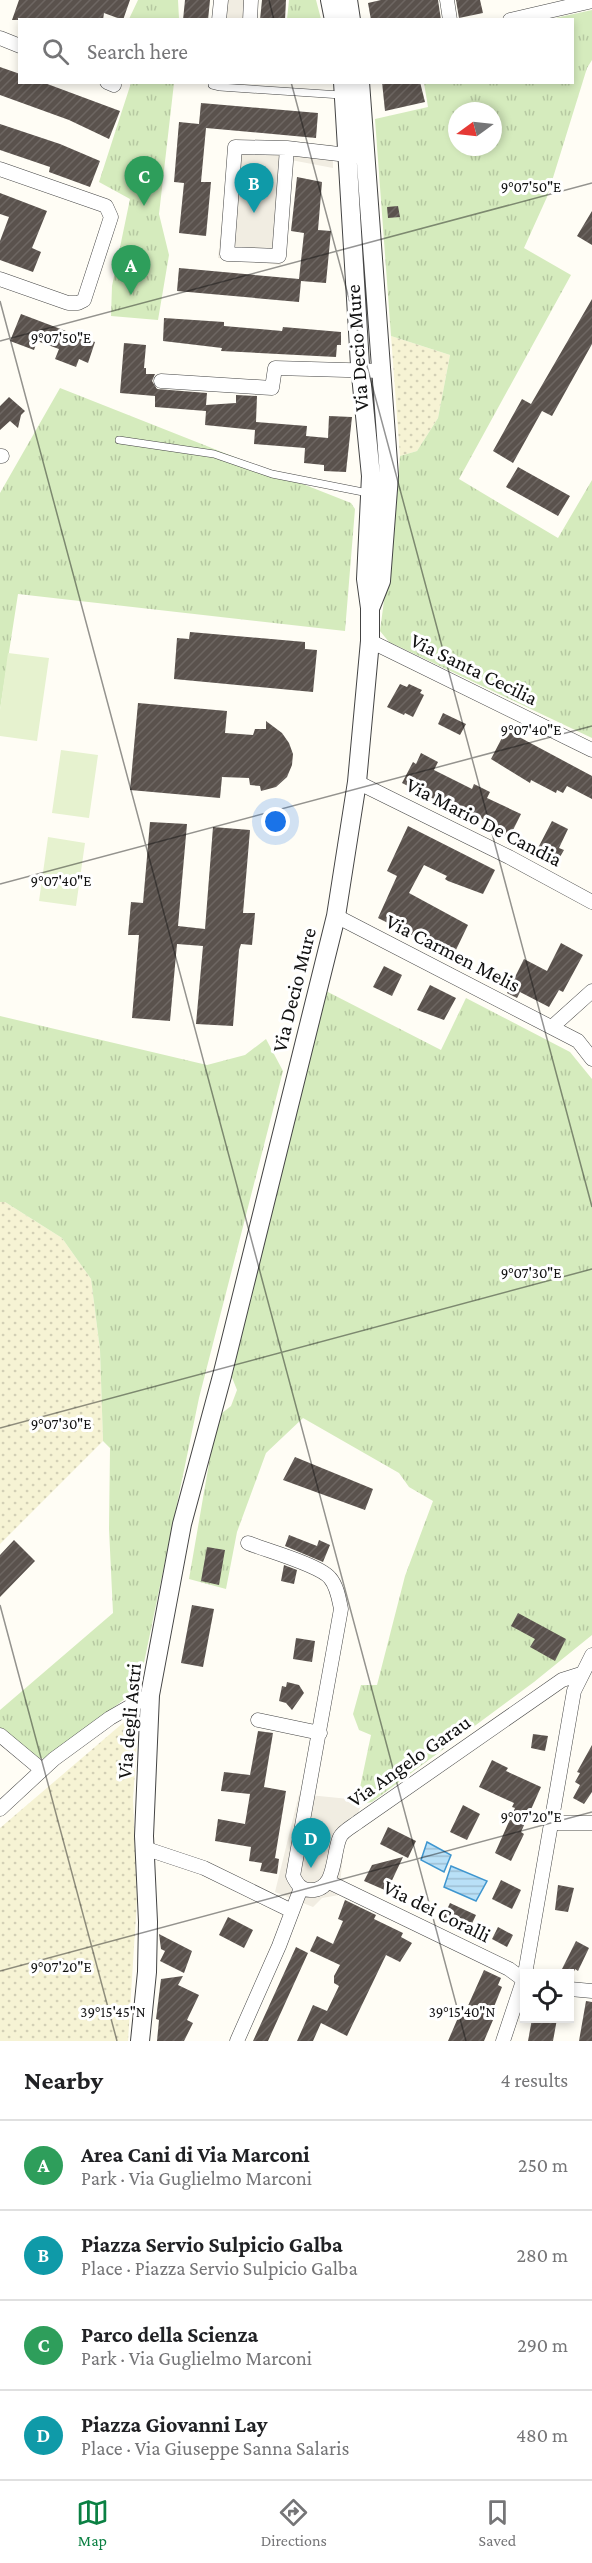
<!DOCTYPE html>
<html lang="en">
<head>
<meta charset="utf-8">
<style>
	:root { --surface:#fff; --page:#f6f6f6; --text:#202124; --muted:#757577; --line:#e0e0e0; --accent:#0b8043 }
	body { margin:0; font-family:"Crimson Pro",serif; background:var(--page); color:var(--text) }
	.controls { position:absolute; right:18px; bottom:18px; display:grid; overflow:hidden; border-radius:0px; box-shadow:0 3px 9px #0003 }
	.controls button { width:54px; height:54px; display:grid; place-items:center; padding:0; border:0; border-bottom:2px solid var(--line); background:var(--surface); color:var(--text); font:30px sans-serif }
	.compass { position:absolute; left:448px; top:102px; width:54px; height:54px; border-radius:50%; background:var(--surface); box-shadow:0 3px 9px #0003; rotate:255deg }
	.you { position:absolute; left:276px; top:822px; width:21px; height:21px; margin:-15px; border:4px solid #fff; border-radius:50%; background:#1a73e8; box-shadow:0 0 0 9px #1a73e833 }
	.badge { display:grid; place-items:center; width:39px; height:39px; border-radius:50%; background:var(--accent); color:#fff; font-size:20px; font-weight:700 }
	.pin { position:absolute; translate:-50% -50px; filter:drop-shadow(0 2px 3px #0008) }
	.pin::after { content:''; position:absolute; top:32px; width:21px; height:18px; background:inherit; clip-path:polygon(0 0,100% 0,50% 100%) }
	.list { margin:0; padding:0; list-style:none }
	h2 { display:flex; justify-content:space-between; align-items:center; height:78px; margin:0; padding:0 24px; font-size:26px }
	h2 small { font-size:20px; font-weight:400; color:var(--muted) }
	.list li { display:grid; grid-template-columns:39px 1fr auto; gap:18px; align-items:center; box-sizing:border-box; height:90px; padding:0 24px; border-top:2px solid var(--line) }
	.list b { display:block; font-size:22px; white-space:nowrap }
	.list p { margin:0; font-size:20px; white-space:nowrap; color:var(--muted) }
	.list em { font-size:20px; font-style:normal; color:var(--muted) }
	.icon { flex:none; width:33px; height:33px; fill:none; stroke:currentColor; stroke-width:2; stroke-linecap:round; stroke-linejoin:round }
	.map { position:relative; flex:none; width:592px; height:2041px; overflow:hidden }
	.search { position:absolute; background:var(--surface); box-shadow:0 3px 9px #0003; left:18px; right:18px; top:18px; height:66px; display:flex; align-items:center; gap:15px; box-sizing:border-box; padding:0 21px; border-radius:0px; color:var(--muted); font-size:22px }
	.sheet { height:438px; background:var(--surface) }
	nav { display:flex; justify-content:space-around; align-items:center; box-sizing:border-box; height:84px; border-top:2px solid var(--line); background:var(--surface); font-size:16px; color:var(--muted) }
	nav a { display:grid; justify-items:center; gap:3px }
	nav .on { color:var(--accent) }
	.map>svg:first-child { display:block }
	.farmland { fill:url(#farmland-dots) }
	.grass { fill:url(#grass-tufts); fill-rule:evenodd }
	.pitch { fill:#e6f2cf }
	.plaza { fill:#f1ede2 }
	.water { fill:url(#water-rules); stroke:#3f96cf; stroke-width:1.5 }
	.building { fill:url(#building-hatch) }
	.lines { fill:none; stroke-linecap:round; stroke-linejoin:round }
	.service-casing { stroke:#444; stroke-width:8 }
	.minor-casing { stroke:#444; stroke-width:15 }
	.tertiary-casing { stroke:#444; stroke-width:20 }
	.service { stroke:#fff; stroke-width:7 }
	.minor { stroke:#fff; stroke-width:14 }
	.tertiary { stroke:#fff; stroke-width:18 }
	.ticks { fill:none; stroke:#111; stroke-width:1.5; stroke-opacity:0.45 }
	.labels { text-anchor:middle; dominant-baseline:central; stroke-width:6; stroke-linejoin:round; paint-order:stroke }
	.street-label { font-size:21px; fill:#111; stroke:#fff }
	.ticks-label { font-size:15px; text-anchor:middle; fill:#111; stroke:#fff; stroke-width:6; stroke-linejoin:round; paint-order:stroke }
</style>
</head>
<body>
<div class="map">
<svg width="592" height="2041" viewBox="0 0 592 2041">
	<defs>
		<pattern id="farmland-dots" width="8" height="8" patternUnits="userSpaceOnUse" patternTransform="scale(1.5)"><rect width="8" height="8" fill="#f6f3d4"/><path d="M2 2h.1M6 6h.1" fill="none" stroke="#d2cfb5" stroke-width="1.8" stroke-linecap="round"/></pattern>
		<pattern id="grass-tufts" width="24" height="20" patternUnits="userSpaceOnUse" patternTransform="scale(1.5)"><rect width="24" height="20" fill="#d5ebbd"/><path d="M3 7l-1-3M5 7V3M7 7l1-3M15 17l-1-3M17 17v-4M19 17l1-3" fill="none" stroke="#b6c8a1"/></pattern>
		<pattern id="water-rules" width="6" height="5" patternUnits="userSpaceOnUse" patternTransform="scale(1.5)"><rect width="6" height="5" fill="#b9e0f7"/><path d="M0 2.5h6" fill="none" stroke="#9ebfd3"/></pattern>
		<pattern id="building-hatch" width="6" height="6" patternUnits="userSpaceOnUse" patternTransform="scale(1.5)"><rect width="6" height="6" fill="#5a524d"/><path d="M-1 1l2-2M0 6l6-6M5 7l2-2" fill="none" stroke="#6d6662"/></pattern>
	</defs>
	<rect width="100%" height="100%" fill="#fffdf5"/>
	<path class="farmland" d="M391,336L450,355L438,418L417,451L400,456Z
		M0,1202H5L62,1238L91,1279L100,1350L103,1441L0,1544Z
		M130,1717L136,1718L138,1727L133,1799L137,1900L128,2041H0V1828Z"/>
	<path class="grass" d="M138,0H178L179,19H129Z
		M289,0H316L321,19H287Z
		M592,10V60L587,68L547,197L524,248L571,275L459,479L558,538L592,480V738L389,642L380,631L396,509L400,456L417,451L438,418L450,355L391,336L375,119L428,107L424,83L572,82V20L551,19ZM457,111H493V147H457Z
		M131,83H174L159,214L169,255L158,320L111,316L112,286L130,199L99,182Z
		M60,388L351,503L355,509L345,631L18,594L0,710V493Z
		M326,991L441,1050L466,998L570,1052L592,1079V1635L534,1682L372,1802L362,1804L358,1797L371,1735L359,1730L353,1714L361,1685H377L405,1576L433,1501L409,1487L399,1473L303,1418L266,1453L237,1532L226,1589L189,1579L217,1417L231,1406L237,1390L231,1375Z
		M0,1016L207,1065L245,1055L266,1039L283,1071L199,1398L140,1682L126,1698L47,1759L37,1758L0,1729V1710L113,1613L109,1529L110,1448L103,1441L100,1350L91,1279L62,1238L5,1202H0Z"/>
	<path class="pitch" d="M8,653L49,658L37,741L0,736V710Z
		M61,750L98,755L89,818L52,813Z
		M48,837L85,843L76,906L39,901Z"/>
	<path class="plaza" d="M215,0H257L256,19L214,20Z
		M230,140L333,145V168L291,160L281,265L218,258Z
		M299,1794L359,1800L362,1804L344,1844L339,1895L322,1898L313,1907L275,1892Z"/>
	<path class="water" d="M427,1842L451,1855L444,1872L421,1860Z
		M451,1866L487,1881L476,1901L444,1887Z"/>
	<path class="building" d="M19,0H130L123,20L104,13L103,20H12Z
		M185,0H210L208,20H183Z
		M262,0H286L285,20H260Z
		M381,0H438L441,20H371L368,3Z
		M456,0H480L483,13L459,18Z
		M0,67L20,74V82H42L120,111L109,139L69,120L0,95Z
		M382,82H420L425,102L385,111Z
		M201,103L318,113L316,138L206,128L201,182H211L206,236L179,233L184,183L174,182L179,122L199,124Z
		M0,124L60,144L100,161L90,187L49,172L50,167L0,150Z
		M297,177L322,182L318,230L331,231L326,283L301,281L299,302L177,291L179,268L299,279L304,233L291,231Z
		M0,193L47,211L32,248L41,252L33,272L0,260V241L9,217L0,214Z
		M398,206L400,217L388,218L387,207Z
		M592,211V245L577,236Z
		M592,299V344L552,416L542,411L513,463L493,451L522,399L531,404Z
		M21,314L95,342L88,363L79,359L76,367L55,359L59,349L37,341L34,350L10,341Z
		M164,318L224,322V326L282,331L283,327L341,332V345H337L336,357L221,351L222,348L163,341Z
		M124,343L146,345L144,368H146V374H155L152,381L157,389L207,393L206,405L236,403V395L257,396L256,422L307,426L306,436L328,438L329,416L352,417L346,472L324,471V465L304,463L305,448L254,444L255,430L205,425L206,411L155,407V396L120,393Z
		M9,397L25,411L21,415L18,428L10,421L0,430V406Z
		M518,467L570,496L558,516L506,487Z
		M190,632L305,642V649L317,650L313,692L174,679L177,638L189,639Z
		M400,684L407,687L409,684L422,690L420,693L424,695L413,717L405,713L404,715L387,707Z
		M138,703L227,711L225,733L253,735L255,729H266V721L282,733L289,743L293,754L292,765L287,777L276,787L261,791L260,786L250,785L249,778L222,777L220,798L130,790Z
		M443,713L466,724L460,735L438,724Z
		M506,730L592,776V799L567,786L563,793L557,790L556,793L531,780L530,783L491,759Z
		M421,753L438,762L434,770L472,789L474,784L490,792L487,798L521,814L509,838L489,827L491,823L450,803L448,806L402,783L413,762L416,764Z
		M552,821L568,829L559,848L564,850L557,862L539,854L542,849L538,848Z
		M150,822L187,824L178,926L205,929L213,827L250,830L243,913H255L252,945L241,944L239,950L233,1026L196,1024L203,946L177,944L170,1021L132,1018L139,935H128L131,902L143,903Z
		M408,826L495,870L483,894L448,881L445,879L447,876L424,865L409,893L468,925L453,956L439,950L442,946L421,934L418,938L378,918L397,876L387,871Z
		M561,943L583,955L563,992L559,990L549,1007L520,992L517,998L507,993L524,959L547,971Z
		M384,966L402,975L392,996L373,987Z
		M430,985L456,998L444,1020L417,1010Z
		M295,1457L373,1489L365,1510L283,1480Z
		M289,1535L317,1546L319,1540L330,1545L323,1562L285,1546Z
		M14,1540L35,1561L0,1597V1555Z
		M207,1547L225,1550L219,1585L201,1581Z
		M284,1565L297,1570L294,1584L281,1581Z
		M192,1605L214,1609L203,1667L181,1663Z
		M518,1613L566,1639L555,1661L530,1647L535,1639L511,1626Z
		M296,1638L315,1641L312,1662L293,1659Z
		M287,1682L299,1685L304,1693L292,1710L286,1703L279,1701L282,1686L286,1687Z
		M258,1731L273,1733L264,1787L286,1791L275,1858L279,1859L277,1874L260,1871L262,1863L249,1861L251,1847L215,1841L218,1819L245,1824L250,1794L221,1791L224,1772L250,1775Z
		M533,1734L548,1736L545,1751L531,1748Z
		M592,1745V1792L584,1804L573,1798L580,1785L575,1782L580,1773L577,1772Z
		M492,1760L508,1768L506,1771L541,1787L521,1832L524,1834L511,1861L495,1853L515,1808L512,1807L514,1803L479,1787Z
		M463,1805L480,1814L467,1840L450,1832Z
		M388,1827L416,1841L408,1858L380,1844Z
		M403,1857L387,1891L364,1881L372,1865Z
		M501,1880L521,1890L512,1909L492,1899Z
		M558,1885L574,1888L568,1912L555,1910Z
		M345,1900L376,1915L374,1919L403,1933L401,1937L412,1943L400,1962L386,1955L347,2036L321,2023L313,2041H297L313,2005L327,2011L339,1986L334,1983V1976L340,1965L310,1951L317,1936L333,1944L343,1921L338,1919Z
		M450,1903L476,1915L467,1934L442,1920Z
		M228,1917L253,1930L244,1948L219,1935Z
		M498,1927L513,1935L507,1947L492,1939Z
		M159,1934L192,1951L184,1973L160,1961L165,1951L161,1949Z
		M576,1941L589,1948L578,1971L575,1969L573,1974L562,1969Z
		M296,1947L308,1953L268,2041H253Z
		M484,1970L501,1978L498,1985L502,1987L489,2019L493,2020L484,2041H448L463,2006L467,2008Z
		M183,1976L178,1985L199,1995L187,2020L193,2023L184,2041H157L159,2020L156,2019L161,1979Z
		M586,2001L592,2002V2041H579Z
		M532,2019H557L553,2041H528Z"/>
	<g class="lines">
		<defs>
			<path id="service" d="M212,82V85L220,87L341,95
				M119,440L214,454L272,474L368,493"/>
			<path id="minor" d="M447,0L450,20
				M219,20L221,0
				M250,20L251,0
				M510,20L592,1
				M0,38L20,46
				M107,82L114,85
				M287,148L279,256L227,254L235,147L287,148L356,156
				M0,169L106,206L111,217L84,300L78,303H68L0,279
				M161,381L272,388L275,368L381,371
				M0,456H2
				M370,641L592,750
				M357,782L509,857L592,902
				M336,916L578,1041L592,1059
				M552,1027L592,991
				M248,1543C265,1550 320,1565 330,1578C337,1586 339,1599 341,1609L293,1876C297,1884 301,1890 310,1890C337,1891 332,1854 340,1837C343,1831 353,1826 358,1822L562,1680L581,1674
				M258,1720L320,1733
				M0,1735L42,1770
				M0,1809L54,1759L110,1718L150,1695
				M552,1823H592
				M144,1848L204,1868L292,1911
				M329,1882L509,1969L524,1980
				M525,1974L574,1691L592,1655
				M570,1989L592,1991
				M237,2041L279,1946L301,1888
				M503,2041L524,1978"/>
			<path id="tertiary" d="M330,0L334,20
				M348,0L351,20
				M360,82L389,476L381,581L371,606
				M140,2041L147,1972L148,1922L144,1836L150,1695L182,1524L222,1376L336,916L357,782L370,641V608L366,579L371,476L360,365L343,82"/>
		</defs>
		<use href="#service" class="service-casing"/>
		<use href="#minor" class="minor-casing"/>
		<use href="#tertiary" class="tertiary-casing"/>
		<use href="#service" class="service"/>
		<use href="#minor" class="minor"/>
		<use href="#tertiary" class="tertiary"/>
	</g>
	<path class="ticks" d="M269,0L274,20M291,82L592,1207M0,301L466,2041M0,341L592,183M0,884L592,726M0,1428L592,1269M0,1605L117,2041M0,1971L592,1812"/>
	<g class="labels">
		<g class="street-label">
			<text transform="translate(357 348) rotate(-94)">Via Decio Mure</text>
			<text transform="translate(474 669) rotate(26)">Via Santa Cecilia</text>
			<text transform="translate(484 822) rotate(27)">Via Mario De Candia</text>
			<text transform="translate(453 953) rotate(27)">Via Carmen Melis</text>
			<text transform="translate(294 990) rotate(-76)">Via Decio Mure</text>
			<text transform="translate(129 1721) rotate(-85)">Via degli Astri</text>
			<text transform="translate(409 1761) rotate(-35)">Via Angelo Garau</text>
			<text transform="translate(437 1911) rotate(26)">Via dei Coralli</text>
		</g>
	</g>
	<g class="ticks-label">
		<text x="531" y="192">9°07'50"E</text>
		<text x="61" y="343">9°07'50"E</text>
		<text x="531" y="735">9°07'40"E</text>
		<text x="61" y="886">9°07'40"E</text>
		<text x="531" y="1278">9°07'30"E</text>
		<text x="61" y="1429">9°07'30"E</text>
		<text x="531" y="1822">9°07'20"E</text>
		<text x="61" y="1972">9°07'20"E</text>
		<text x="113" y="2017">39°15'45"N</text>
		<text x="462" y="2017">39°15'40"N</text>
	</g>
</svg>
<div class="controls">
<button><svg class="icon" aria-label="locate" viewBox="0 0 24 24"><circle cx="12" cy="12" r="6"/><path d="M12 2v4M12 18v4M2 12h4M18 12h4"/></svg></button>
</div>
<svg class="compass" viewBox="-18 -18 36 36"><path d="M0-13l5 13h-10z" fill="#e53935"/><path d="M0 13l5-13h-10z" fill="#757577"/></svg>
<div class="you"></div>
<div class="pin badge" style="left:131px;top:295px;background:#2e9e5b">A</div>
<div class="pin badge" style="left:254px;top:213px;background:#0f9aa8">B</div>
<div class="pin badge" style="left:144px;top:206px;background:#2e9e5b">C</div>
<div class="pin badge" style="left:311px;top:1868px;background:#0f9aa8">D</div>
<div class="search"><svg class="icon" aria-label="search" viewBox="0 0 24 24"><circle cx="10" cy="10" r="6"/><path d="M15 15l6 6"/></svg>Search here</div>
</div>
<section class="sheet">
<h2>Nearby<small>4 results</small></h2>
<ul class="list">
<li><span class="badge" style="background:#2e9e5b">A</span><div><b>Area Cani di Via Marconi</b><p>Park · Via Guglielmo Marconi</p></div><em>250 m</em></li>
<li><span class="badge" style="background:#0f9aa8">B</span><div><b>Piazza Servio Sulpicio Galba</b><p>Place · Piazza Servio Sulpicio Galba</p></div><em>280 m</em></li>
<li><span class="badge" style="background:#2e9e5b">C</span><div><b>Parco della Scienza</b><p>Park · Via Guglielmo Marconi</p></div><em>290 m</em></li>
<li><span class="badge" style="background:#0f9aa8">D</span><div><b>Piazza Giovanni Lay</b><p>Place · Via Giuseppe Sanna Salaris</p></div><em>480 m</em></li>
</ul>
</section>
<nav>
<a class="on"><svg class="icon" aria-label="map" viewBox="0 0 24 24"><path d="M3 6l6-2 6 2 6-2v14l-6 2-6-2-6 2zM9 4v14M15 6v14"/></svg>Map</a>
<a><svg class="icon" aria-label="directions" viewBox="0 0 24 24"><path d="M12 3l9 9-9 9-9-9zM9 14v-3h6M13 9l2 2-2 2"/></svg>Directions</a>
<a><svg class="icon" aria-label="saved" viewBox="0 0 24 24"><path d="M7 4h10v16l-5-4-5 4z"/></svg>Saved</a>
</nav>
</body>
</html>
